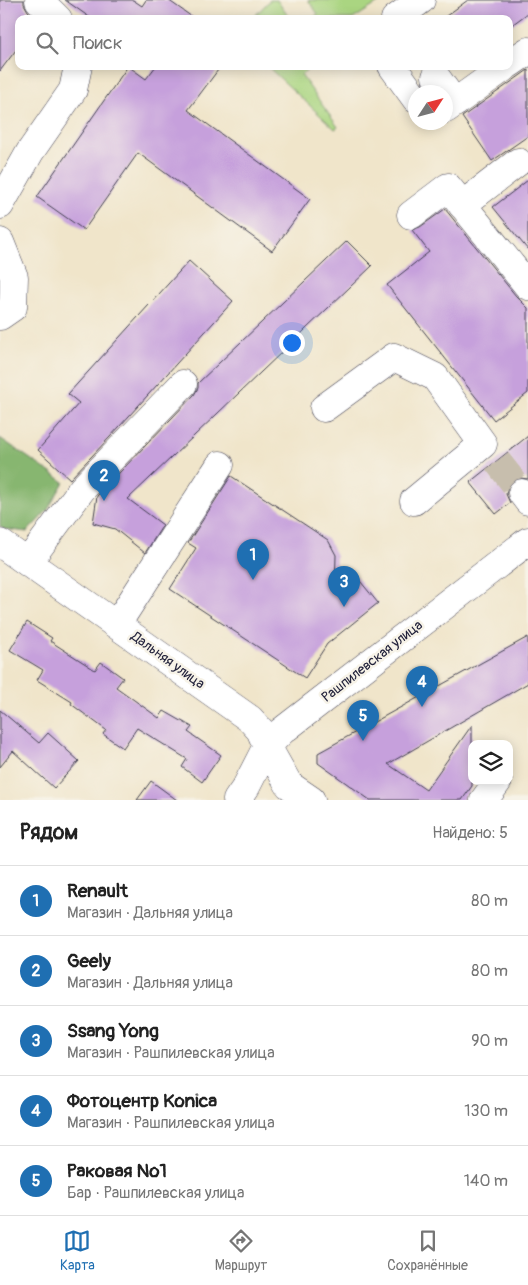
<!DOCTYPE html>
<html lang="ru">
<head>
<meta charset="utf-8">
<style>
	:root { --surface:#fff; --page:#f2f2f2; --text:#222; --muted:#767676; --line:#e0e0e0; --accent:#1f6fb2 }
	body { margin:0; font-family:Pangolin,sans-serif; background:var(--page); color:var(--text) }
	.controls { position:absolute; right:15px; bottom:15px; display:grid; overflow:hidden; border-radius:10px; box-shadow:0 2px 12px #0003 }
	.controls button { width:45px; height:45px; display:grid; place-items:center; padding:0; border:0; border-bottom:1px solid var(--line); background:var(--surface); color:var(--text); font:25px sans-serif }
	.compass { position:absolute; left:408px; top:85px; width:45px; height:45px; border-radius:50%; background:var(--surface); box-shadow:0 2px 12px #0003; rotate:54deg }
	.you { position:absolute; left:291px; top:342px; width:18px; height:18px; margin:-12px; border:4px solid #fff; border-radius:50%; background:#1a73e8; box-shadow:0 0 0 8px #1a73e833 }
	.badge { display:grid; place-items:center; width:32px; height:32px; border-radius:50%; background:var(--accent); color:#fff; font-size:16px; font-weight:700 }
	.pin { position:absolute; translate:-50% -41px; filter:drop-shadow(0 1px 2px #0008) }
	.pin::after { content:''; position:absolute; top:26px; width:18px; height:15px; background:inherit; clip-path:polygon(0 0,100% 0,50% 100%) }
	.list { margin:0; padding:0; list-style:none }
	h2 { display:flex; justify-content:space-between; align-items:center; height:65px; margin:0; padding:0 20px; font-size:21px }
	h2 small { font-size:16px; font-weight:400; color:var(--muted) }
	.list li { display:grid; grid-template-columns:32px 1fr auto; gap:15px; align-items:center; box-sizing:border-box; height:70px; padding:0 20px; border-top:1px solid var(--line) }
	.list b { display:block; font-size:19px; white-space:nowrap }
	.list p { margin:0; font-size:16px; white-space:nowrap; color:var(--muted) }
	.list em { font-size:16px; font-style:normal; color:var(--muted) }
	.icon { flex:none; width:28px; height:28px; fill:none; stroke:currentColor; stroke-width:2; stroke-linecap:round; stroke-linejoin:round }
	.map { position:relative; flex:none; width:528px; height:800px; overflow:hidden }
	.search { position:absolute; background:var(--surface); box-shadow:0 2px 12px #0003; left:15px; right:15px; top:15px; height:55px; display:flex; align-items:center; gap:12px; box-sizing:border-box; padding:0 18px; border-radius:10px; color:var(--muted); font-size:19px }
	.sheet { height:415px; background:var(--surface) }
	nav { display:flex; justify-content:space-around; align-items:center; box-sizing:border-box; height:70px; border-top:1px solid var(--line); background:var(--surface); font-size:14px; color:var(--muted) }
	nav a { display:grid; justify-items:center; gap:2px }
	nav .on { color:var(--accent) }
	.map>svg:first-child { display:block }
	.green { fill:#aad581; stroke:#667c5e }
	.forest { fill:#87b66f; stroke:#546c55 }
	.building { fill:#c6a0dc }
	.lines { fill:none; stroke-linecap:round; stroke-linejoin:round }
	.minor-tunnel { stroke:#c7bead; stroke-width:28; stroke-dasharray:28 14; stroke-linecap:butt }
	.minor-casing { stroke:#413f50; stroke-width:29 }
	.minor { stroke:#fff; stroke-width:28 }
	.labels { text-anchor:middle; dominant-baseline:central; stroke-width:5; stroke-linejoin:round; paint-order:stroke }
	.street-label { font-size:14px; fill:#22223b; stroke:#f7f3e8 }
</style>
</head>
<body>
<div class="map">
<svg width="528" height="800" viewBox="0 0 528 800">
	<rect width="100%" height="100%" fill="#f7f3e8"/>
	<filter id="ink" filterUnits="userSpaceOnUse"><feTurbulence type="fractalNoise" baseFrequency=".02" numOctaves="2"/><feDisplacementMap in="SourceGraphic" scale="10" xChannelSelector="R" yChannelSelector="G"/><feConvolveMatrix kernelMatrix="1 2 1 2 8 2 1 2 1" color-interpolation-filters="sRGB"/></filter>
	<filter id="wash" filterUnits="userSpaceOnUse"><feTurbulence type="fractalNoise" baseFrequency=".0096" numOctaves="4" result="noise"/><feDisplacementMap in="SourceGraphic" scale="20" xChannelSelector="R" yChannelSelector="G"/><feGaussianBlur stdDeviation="1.12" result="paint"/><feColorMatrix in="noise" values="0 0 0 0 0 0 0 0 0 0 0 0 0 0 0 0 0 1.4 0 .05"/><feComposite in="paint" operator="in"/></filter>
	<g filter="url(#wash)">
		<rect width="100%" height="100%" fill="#f0e5ca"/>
		<path class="green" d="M270,0H277L290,19H252Z
			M308,0H383L353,19H312L318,14Z
			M267,66H312L301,75L338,127L335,129Z"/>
		<path class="forest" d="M0,438L64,482L47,511L27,532L4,529L0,526Z"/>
		<g id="blocks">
			<path class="building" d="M0,0H24V4L28,11L36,19H19V46L0,71Z
				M65,0H133L142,6L146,0H168L195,19H92Z
				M468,0H528V13L509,27V19H442Z
				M128,66L146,79L156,66H221L188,110L310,199L272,251L138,153L84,230L37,197Z
				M528,70V136L492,161L462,117Z
				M528,180V250L493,207Z
				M445,209L516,296L528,308V393L494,420L387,285L429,252L412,230L420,227Z
				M347,241L372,266L128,499L163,525L145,553L115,529L93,523L97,496L194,395L198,388V383Z
				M189,261L233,301L110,437L70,479L38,450L79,403L68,394Z
				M528,436V479L520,478L512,481L508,486L506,494L510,503L496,514L470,482Z
				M231,476L328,540L336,555L335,592L356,576L378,603L327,644L305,678L170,589L196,548L188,543Z
				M27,622L52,638L50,641L95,670L101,662L123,678L116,687L159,718L164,711L192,727L188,732L221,755L202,782L182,767L187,759L137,728L123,748L103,734L106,730L71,704L72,702L37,680L43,670L10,650Z
				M528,637V683L388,764L426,790L472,725V786L462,800H370L318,763V753Z
				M0,710L39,743L48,733L79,761L54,788L13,751L0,767Z
				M151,781L177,800H137Z"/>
		</g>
	</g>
	<g filter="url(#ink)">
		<use href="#blocks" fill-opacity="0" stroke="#413f50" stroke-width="1"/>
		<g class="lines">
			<path class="minor-tunnel" d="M497,461L522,493"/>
			<defs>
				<path id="minor" d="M39,0L58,19
					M395,19L421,0
					M509,64L528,51
					M392,66L416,99
					M436,77L455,103
					M446,109L506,66
					M0,205L30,152L73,90L78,66
					M462,205L518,162
					M411,215L448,187L528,286
					M0,242L14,277L13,307L0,316
					M324,408L394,357L435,377L483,444L414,501
					M522,493L528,501
					M0,543L250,719L260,730L267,746L289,785L311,800
					M28,562L82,489L183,384
					M117,624L220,465
					M237,800L246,787L267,746L282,731L528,541
					M484,800L498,781"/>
			</defs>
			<use href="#minor" class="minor-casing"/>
			<use href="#minor" class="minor"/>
		</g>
	</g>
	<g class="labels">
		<g class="street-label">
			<text transform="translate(168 660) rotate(36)">Дальняя улица</text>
			<text transform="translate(372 661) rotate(-38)">Рашпилевская улица</text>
		</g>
	</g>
</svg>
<div class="controls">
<button><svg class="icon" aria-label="layers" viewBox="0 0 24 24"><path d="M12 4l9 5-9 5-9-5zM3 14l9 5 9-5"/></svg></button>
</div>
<svg class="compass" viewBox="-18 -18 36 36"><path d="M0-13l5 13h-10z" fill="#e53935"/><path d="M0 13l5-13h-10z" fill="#767676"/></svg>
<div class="you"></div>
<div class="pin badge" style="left:253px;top:580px">1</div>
<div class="pin badge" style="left:104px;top:501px">2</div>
<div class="pin badge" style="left:344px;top:607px">3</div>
<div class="pin badge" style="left:422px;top:707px">4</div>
<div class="pin badge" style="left:363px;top:741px">5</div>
<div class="search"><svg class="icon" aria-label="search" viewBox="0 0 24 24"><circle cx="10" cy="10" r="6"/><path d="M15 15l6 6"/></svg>Поиск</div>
</div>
<section class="sheet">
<h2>Рядом<small>Найдено: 5</small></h2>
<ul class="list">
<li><span class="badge">1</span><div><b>Renault</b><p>Магазин · Дальняя улица</p></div><em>80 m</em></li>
<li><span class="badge">2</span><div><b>Geely</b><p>Магазин · Дальняя улица</p></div><em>80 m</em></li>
<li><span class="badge">3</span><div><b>Ssang Yong</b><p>Магазин · Рашпилевская улица</p></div><em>90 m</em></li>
<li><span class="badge">4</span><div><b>Фотоцентр Konica</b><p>Магазин · Рашпилевская улица</p></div><em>130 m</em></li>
<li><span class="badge">5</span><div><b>Раковая №1</b><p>Бар · Рашпилевская улица</p></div><em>140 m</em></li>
</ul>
</section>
<nav>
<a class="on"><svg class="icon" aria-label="map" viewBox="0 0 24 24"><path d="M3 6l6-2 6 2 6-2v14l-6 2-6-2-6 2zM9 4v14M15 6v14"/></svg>Карта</a>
<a><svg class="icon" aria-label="directions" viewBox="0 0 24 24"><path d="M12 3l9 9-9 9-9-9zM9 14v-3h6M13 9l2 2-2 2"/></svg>Маршрут</a>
<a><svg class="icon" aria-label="saved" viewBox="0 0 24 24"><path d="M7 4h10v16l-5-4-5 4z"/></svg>Сохранённые</a>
</nav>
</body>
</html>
